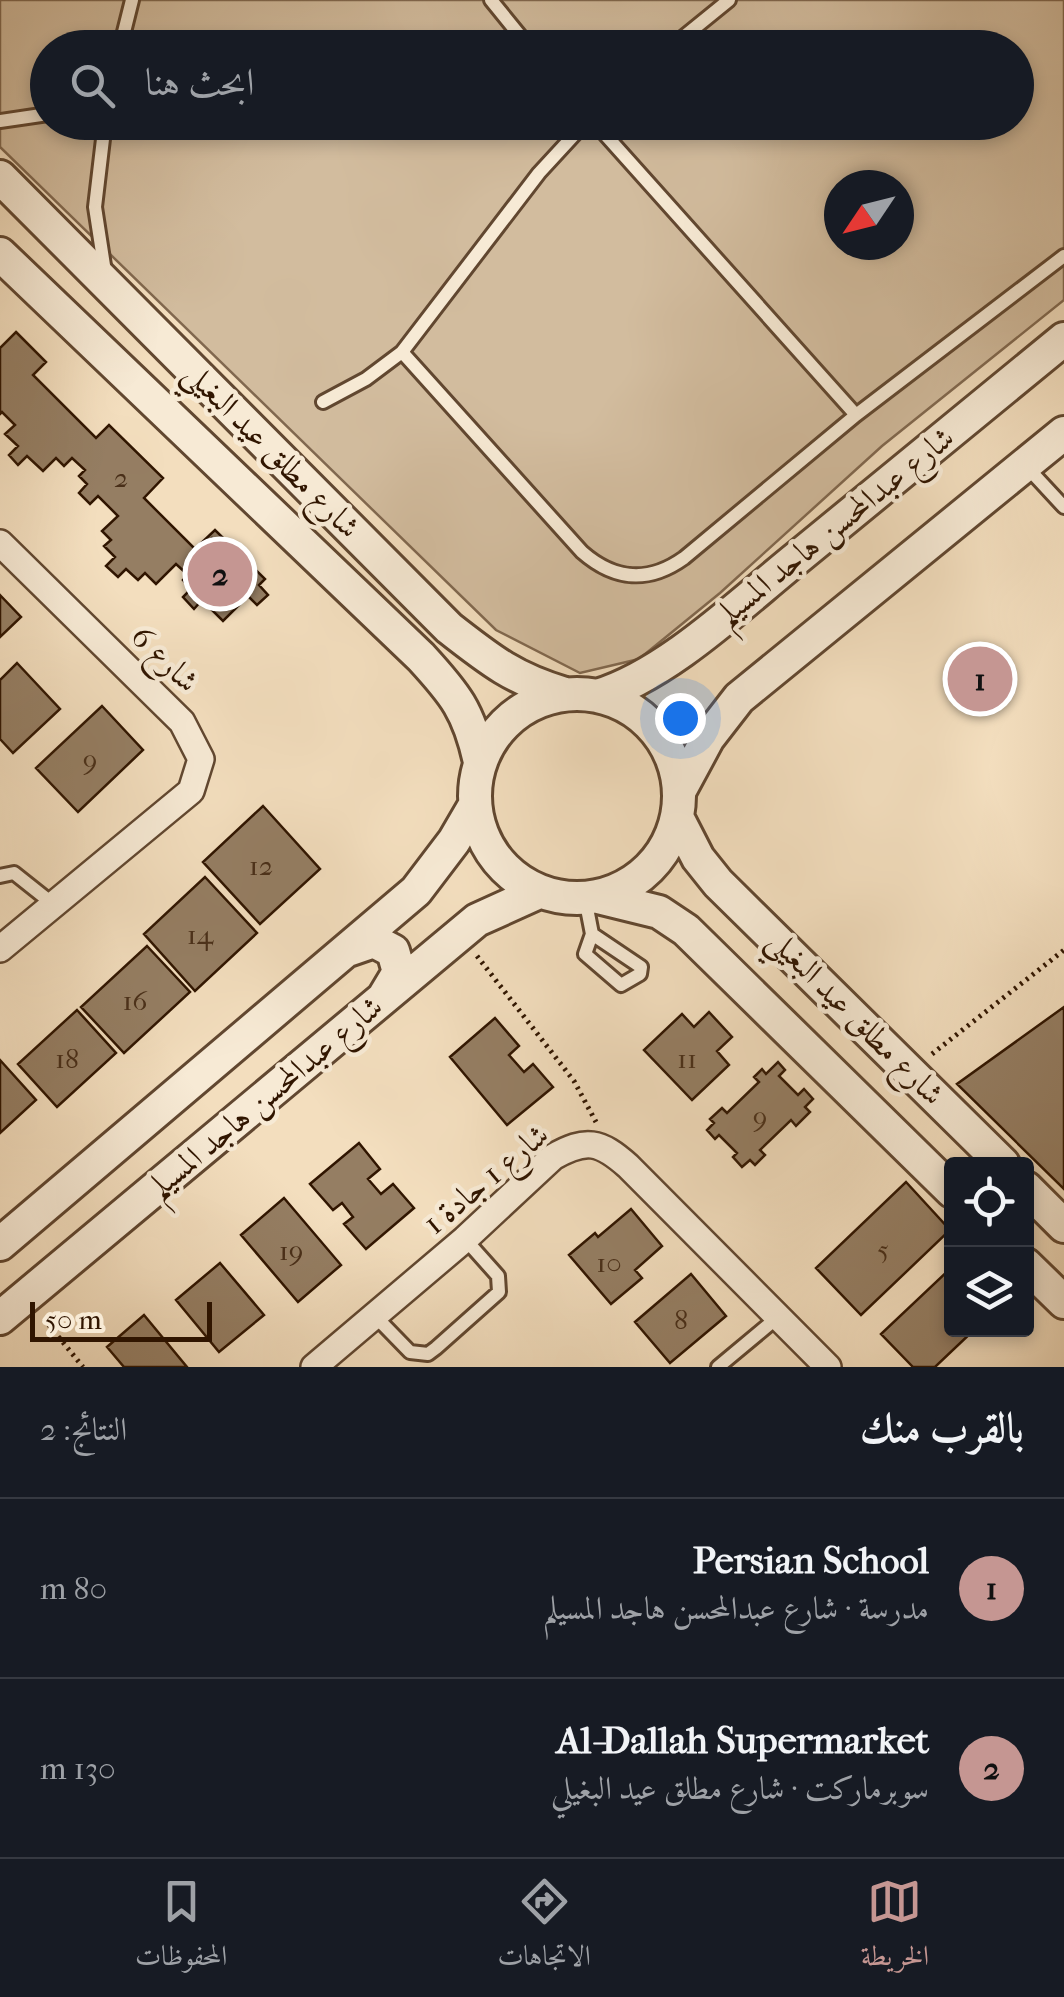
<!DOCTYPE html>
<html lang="ar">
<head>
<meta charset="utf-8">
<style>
	:root { --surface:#171b24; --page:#20242c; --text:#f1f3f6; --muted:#9ea1a6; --line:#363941; --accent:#c59692 }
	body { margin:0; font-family:"IM FELL French Canon",Amiri,serif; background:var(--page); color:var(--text); direction:rtl }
	.controls { position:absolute; right:30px; bottom:30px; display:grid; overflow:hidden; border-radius:10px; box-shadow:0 5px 15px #0003 }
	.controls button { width:90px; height:90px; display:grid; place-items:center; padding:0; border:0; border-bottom:2px solid var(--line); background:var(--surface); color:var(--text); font:50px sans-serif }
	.compass { position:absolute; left:824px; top:170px; width:90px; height:90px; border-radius:50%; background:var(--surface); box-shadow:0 5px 15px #0003; rotate:235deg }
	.scale { position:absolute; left:30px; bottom:25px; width:182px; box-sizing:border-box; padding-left:10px; border:5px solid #301500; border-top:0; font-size:28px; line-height:35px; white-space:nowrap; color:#301500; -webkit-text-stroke:8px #f7ead5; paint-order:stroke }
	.you { position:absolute; left:680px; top:718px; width:35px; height:35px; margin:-25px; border:8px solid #fff; border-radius:50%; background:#1a73e8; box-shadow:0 0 0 15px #1a73e833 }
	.badge { display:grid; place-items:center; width:65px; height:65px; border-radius:50%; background:var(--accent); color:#111; font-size:32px; font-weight:700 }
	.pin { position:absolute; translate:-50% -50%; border:5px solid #fff; box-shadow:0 2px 10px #0006 }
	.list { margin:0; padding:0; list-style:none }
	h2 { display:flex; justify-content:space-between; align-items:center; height:130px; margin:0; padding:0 40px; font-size:42px }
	h2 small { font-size:32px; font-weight:400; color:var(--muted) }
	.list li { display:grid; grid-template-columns:65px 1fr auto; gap:30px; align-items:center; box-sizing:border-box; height:180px; padding:0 40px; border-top:2px solid var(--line) }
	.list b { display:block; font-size:38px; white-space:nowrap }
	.list p { margin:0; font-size:32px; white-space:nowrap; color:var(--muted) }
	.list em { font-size:32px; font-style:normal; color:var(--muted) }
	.icon { flex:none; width:55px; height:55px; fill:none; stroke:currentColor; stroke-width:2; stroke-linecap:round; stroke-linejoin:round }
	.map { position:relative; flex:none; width:1064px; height:1367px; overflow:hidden; direction:ltr }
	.search { position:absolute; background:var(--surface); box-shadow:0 5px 15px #0003; left:30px; right:30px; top:30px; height:110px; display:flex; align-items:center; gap:25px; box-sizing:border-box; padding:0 35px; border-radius:55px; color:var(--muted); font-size:38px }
	.sheet { height:490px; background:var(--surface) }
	nav { display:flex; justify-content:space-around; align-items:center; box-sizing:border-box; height:140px; border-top:2px solid var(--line); background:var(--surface); font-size:28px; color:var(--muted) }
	nav a { display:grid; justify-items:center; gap:5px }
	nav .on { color:var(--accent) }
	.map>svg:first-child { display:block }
	.green { fill:#d2bc9e; stroke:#81684f; stroke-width:2.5; fill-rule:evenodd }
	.building { fill:#957e63; stroke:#301500; stroke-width:2.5 }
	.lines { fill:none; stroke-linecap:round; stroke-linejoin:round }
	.service-casing { stroke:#614730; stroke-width:18 }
	.minor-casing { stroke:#614730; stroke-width:30 }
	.tertiary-casing { stroke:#614730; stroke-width:38 }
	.path { stroke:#301500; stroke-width:5; stroke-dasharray:2.5 5; stroke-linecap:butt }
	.service { stroke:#f7ead5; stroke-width:12 }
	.minor { stroke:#f7ead5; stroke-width:25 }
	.tertiary { stroke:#f7ead5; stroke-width:32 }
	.labels { text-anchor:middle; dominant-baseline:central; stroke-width:9; stroke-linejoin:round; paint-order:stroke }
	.number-label { font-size:28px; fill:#492f19 }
	.street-label { font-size:32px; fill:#301500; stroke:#f7ead5 }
</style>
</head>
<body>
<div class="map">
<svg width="1064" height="1367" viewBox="0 0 1064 1367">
	<rect width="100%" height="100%" fill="#f3debe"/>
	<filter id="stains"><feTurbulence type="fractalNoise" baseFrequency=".002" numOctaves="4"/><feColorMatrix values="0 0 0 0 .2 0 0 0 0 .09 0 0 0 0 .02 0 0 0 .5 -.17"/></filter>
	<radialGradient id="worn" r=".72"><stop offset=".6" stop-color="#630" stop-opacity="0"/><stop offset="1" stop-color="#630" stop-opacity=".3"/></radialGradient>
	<path class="green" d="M0,0H1064V300L882,446L720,593L639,659L580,673L496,630L0,147ZM48,48H1016V122H48ZM839,185H899V245H839Z"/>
	<path class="building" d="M16,332L46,362L33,375L96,438L109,425L163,478L144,498L195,549L215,530L265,579L259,585L268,595L257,605L248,596L223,621L202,600L194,609L183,597L191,589L183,580L188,575L176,564L156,584L145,573L138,580L126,569L118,577L106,566L115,557L104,546L111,540L102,531L118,516L98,496L90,504L79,493L87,484L79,476L85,470L72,458L64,466L56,458L43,471L27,456L18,465L9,455L18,446L5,434L15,425L2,412L0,414V348Z
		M212,538L255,582L228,609L185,565Z
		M0,595L21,617L0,637Z
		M17,663L60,709L13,753L0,739V680Z
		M102,706L143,750L78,812L36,768Z
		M263,806L320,869L260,924L203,862Z
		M205,877L257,933L195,991L144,934Z
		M147,946L190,992L124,1053L81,1007Z
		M1064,1007V1189L957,1084Z
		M77,1010L116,1053L57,1107L18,1064Z
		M709,1012L732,1037L717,1051L729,1065L692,1100L644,1050L682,1014L694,1027Z
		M495,1018L519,1046L509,1055L524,1072L533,1064L553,1087L507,1125L450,1057Z
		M0,1060L36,1100L0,1133Z
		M778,1062L785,1070L779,1076L798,1095L804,1089L813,1099L805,1107L810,1112L796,1126L791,1120L760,1150L765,1155L755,1165L750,1160L742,1167L733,1157L737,1153L719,1135L715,1139L707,1130L714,1123L710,1119L722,1108L727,1113L759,1082L754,1077L762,1069L766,1074Z
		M359,1143L380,1169L368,1179L381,1194L393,1184L414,1208L366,1249L344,1224L353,1217L342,1203L333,1210L310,1184Z
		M906,1182L950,1230L861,1315L816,1268Z
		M284,1198L341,1265L298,1302L241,1235Z
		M631,1209L662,1246L635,1270L642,1278L611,1304L569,1255L595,1233L598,1237Z
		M220,1263L264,1315L219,1352L176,1300Z
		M952,1267V1330H974L935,1367H913L881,1334Z
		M691,1274L726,1316L670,1363L635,1322Z
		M144,1315L187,1367H124L107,1347Z"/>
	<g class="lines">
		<defs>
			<path id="service" d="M491,0L530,48
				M120,48L132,0
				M670,48L729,0
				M0,121L48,114
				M105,122L95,207L105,272
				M594,122L856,415
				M402,352L582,552C615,581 649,583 684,558L856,415L1064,256
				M323,402L366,379L402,352L539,173L586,122
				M1026,466L1064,507
				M0,876L14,873L53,904
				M585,898L592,934L585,954L621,985L640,974L641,967L592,934
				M374,1315L410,1352L428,1354L436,1348L499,1292L498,1276L465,1239
				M718,1367L778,1317"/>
			<path id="minor" d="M0,543L182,722L201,759L191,791L0,949
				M314,1367L465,1239L553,1157C586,1138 600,1141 628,1166L828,1367"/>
			<path id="tertiary" d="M0,177L449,628C491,661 514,679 565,694
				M0,254L421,657C455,694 469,711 480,762
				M475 796a102 102 0 1 1 204 0a102 102 0 1 1-204 0Z
				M597,696C667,675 740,604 797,558C886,485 975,412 1064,339
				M680,790L708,738L739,698L1064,433
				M678,819L698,858L718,883L1003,1164
				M598,897L659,912L686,930L952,1191
				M348,950L374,941L393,951L399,972L384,997
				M1026,1188L1064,1226
				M0,1244L416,891L454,841L475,805
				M1026,1265L1064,1302
				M0,1318L477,920L539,892"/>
		</defs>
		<use href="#service" class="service-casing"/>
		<use href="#minor" class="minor-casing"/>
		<use href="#tertiary" class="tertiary-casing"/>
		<path class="path" d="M477,956L574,1081L596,1122
			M932,1054L1064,950
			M44,1319L83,1367"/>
		<use href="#service" class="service"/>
		<use href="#minor" class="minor"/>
		<use href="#tertiary" class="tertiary"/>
	</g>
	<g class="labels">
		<g class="number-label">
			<text x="121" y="477">2</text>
			<text x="90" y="759">9</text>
			<text x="261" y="865">12</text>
			<text x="200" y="934">14</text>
			<text x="135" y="1000">16</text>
			<text x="67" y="1058">18</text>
			<text x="687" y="1058">11</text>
			<text x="760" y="1116">9</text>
			<text x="883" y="1249">5</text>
			<text x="291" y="1250">19</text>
			<text x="609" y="1262">10</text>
			<text x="681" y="1319">8</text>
		</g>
		<g class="street-label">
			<text transform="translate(272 450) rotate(45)">شارع مطلق عيد البغيلي</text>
			<text transform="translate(835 526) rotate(-39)">شارع عبدالمحسن هاجد المسيلم</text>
			<text transform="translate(165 659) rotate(44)">شارع 6</text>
			<text transform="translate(856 1017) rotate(45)">شارع مطلق عيد البغيلي</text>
			<text transform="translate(265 1097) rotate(-40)">شارع عبدالمحسن هاجد المسيلم</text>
			<text transform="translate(486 1179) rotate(-40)">شارع 1 جادة 1</text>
		</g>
	</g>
	<rect width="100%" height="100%" filter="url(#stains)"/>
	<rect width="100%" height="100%" fill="url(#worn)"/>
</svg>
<div class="controls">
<button><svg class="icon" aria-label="locate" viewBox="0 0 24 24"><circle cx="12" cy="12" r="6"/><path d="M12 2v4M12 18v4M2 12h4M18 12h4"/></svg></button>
<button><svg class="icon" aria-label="layers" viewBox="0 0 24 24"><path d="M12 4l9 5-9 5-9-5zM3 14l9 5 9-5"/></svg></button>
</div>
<svg class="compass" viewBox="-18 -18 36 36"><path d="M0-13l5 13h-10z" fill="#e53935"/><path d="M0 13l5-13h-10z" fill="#9ea1a6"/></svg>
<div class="scale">50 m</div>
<div class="you"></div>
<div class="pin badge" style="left:980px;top:679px">1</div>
<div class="pin badge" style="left:220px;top:574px">2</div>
<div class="search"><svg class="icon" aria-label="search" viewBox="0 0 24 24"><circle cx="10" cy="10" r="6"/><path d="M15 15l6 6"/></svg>ابحث هنا</div>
</div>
<section class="sheet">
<h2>بالقرب منك<small>النتائج: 2</small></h2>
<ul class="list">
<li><span class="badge">1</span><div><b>Persian School</b><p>مدرسة · شارع عبدالمحسن هاجد المسيلم</p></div><em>80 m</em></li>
<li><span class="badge">2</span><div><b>Al-Dallah Supermarket</b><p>سوبرماركت · شارع مطلق عيد البغيلي</p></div><em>130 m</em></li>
</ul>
</section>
<nav>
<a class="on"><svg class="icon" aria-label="map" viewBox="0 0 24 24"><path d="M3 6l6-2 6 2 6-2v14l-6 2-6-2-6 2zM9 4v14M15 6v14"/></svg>الخريطة</a>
<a><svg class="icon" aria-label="directions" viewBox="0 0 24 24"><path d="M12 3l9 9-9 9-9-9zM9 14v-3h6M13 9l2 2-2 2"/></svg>الاتجاهات</a>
<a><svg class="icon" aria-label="saved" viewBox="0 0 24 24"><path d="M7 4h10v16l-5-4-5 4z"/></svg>المحفوظات</a>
</nav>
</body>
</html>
